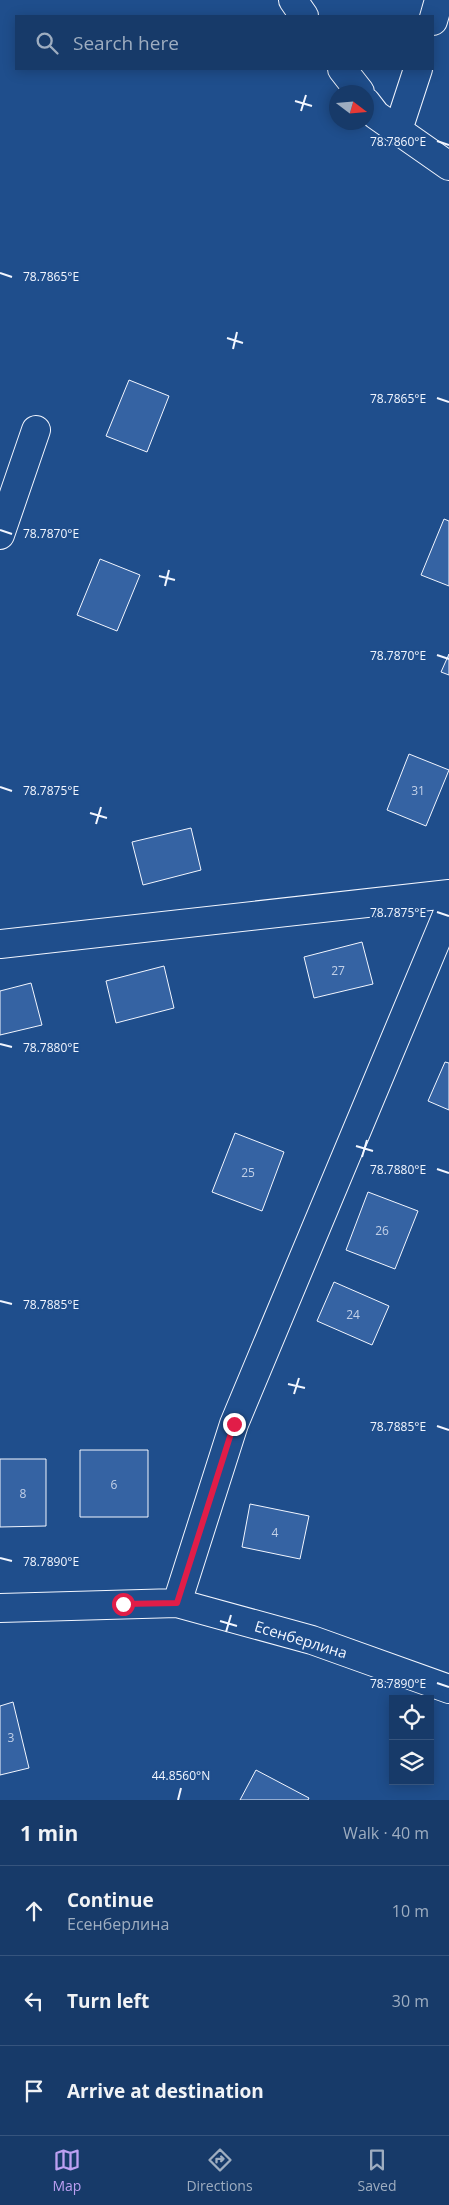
<!DOCTYPE html>
<html lang="en">
<head>
<meta charset="utf-8">
<style>
	:root { --surface:#173a69; --page:#244571; --text:#f1f3f6; --muted:#9eadc0; --line:#36547d; --accent:#bca0f2 }
	body { margin:0; font-family:"Open Sans",sans-serif; background:var(--page); color:var(--text) }
	.controls { position:absolute; right:15px; bottom:15px; display:grid; overflow:hidden; border-radius:0px; box-shadow:0 2px 12px #0003 }
	.controls button { width:45px; height:45px; display:grid; place-items:center; padding:0; border:0; border-bottom:1px solid var(--line); background:var(--surface); color:var(--text); font:25px sans-serif }
	.compass { position:absolute; left:329px; top:85px; width:45px; height:45px; border-radius:50%; background:var(--surface); box-shadow:0 2px 12px #0003; rotate:106deg }
	.stop { position:absolute; width:15px; height:15px; margin:-11px; border:4px solid #e11d48; border-radius:50%; background:#fff }
	.stop.end { background:#e11d48; border-color:#fff; box-shadow:0 1px 5px #0008 }
	.list { margin:0; padding:0; list-style:none }
	h2 { display:flex; justify-content:space-between; align-items:center; height:65px; margin:0; padding:0 20px; font-size:21px }
	h2 small { font-size:16px; font-weight:400; color:var(--muted) }
	.list li { display:grid; grid-template-columns:32px 1fr auto; gap:15px; align-items:center; box-sizing:border-box; height:90px; padding:0 20px; border-top:1px solid var(--line) }
	.list b { display:block; font-size:19px; white-space:nowrap }
	.list p { margin:0; font-size:16px; white-space:nowrap; color:var(--muted) }
	.list em { font-size:16px; font-style:normal; color:var(--muted) }
	.icon { flex:none; width:28px; height:28px; fill:none; stroke:currentColor; stroke-width:2; stroke-linecap:round; stroke-linejoin:round }
	.map { position:relative; flex:none; width:449px; height:1800px; overflow:hidden }
	.search { position:absolute; background:var(--surface); box-shadow:0 2px 12px #0003; left:15px; right:15px; top:15px; height:55px; display:flex; align-items:center; gap:12px; box-sizing:border-box; padding:0 18px; border-radius:0px; color:var(--muted); font-size:19px }
	.sheet { height:335px; background:var(--surface) }
	nav { display:flex; justify-content:space-around; align-items:center; box-sizing:border-box; height:70px; border-top:1px solid var(--line); background:var(--surface); font-size:14px; color:var(--muted) }
	nav a { display:grid; justify-items:center; gap:2px }
	nav .on { color:var(--accent) }
	.map>svg:first-child { display:block }
	.building { fill:#3563a3; stroke:#f2f6ff }
	.lines { fill:none; stroke-linecap:round; stroke-linejoin:round }
	.minor-casing { stroke:#f2f6ff; stroke-width:30 }
	.minor { stroke:#1f4e8c; stroke-width:28 }
	.route { stroke:#e11d48; stroke-width:6 }
	.ticks { fill:none; stroke:#f2f6ff; stroke-width:2 }
	.labels { text-anchor:middle; dominant-baseline:central; stroke-width:4; stroke-linejoin:round; paint-order:stroke }
	.number-label { font-size:12px; fill:#c3d1e8 }
	.street-label { font-size:15px; fill:#f2f6ff; stroke:#1f4e8c }
	.ticks-label { font-size:12px; text-anchor:middle; fill:#f2f6ff; stroke:#1f4e8c; stroke-width:4; stroke-linejoin:round; paint-order:stroke }
</style>
</head>
<body>
<div class="map">
<svg width="449" height="1800" viewBox="0 0 449 1800">
	<rect width="100%" height="100%" fill="#1f4e8c"/>
	<path class="building" d="M129,380L169,396L147,452L106,436Z
		M444,519L449,521V586L421,575Z
		M100,559L140,575L117,631L77,615Z
		M449,654V675L441,672Z
		M409,754L449,770L426,826L387,810Z
		M191,828L201,870L143,885L132,842Z
		M362,942L373,984L314,998L304,957Z
		M164,966L174,1008L116,1023L106,981Z
		M31,983L42,1025L0,1035V991Z
		M445,1062L449,1063V1110L428,1101Z
		M235,1133L284,1152L262,1211L212,1192Z
		M368,1192L418,1211L395,1269L346,1250Z
		M334,1282L389,1306L372,1345L317,1321Z
		M80,1450H148V1517H80Z
		M0,1459H46V1526L0,1527Z
		M250,1504L309,1516L300,1559L242,1547Z
		M13,1702L29,1768L0,1775V1706Z
		M256,1770L309,1798L308,1800H240Z"/>
	<g class="lines">
		<defs>
			<path id="minor" d="M293,0L304,16
				M433,21L439,0
				M342,69L360,92
				M366,102L376,115L449,166
				M398,130L418,69
				M0,535L36,430
				M0,944L449,894
				M177,1603L234,1424L449,910
				M0,1608L177,1603L312,1640L449,1689"/>
		</defs>
		<use href="#minor" class="minor-casing"/>
		<use href="#minor" class="minor"/>
	</g>
	<g class="lines">
		<path class="route" d="M123,1604L177,1603L234,1424"/>
	</g>
	<path class="ticks" d="M295,101L312,106M301,111L306,95M437,141L449,145M0,273L12,277M227,338L243,343M233,349L237,332M437,398L449,402M0,530L12,534M159,576L175,580M165,586L169,570M437,655L449,659M0,787L12,791M90,813L107,818M96,824L101,807M437,912L449,916M0,1044L12,1047M356,1146L373,1151M362,1157L367,1140M437,1169L449,1173M0,1301L12,1304M288,1384L305,1388M294,1394L299,1378M437,1426L449,1430M0,1558L12,1561M220,1621L237,1626M226,1632L231,1615M437,1683L449,1687M178,1800L181,1788"/>
	<g class="labels">
		<g class="number-label">
			<text x="418" y="790">31</text>
			<text x="338" y="970">27</text>
			<text x="248" y="1172">25</text>
			<text x="382" y="1230">26</text>
			<text x="353" y="1314">24</text>
			<text x="114" y="1484">6</text>
			<text x="23" y="1493">8</text>
			<text x="275" y="1532">4</text>
			<text x="11" y="1737">3</text>
		</g>
		<g class="street-label">
			<text transform="translate(301 1639) rotate(17)">Есенберлина</text>
		</g>
	</g>
	<g class="ticks-label">
		<text x="398" y="146">78.7860°E</text>
		<text x="51" y="281">78.7865°E</text>
		<text x="398" y="403">78.7865°E</text>
		<text x="51" y="538">78.7870°E</text>
		<text x="398" y="660">78.7870°E</text>
		<text x="51" y="795">78.7875°E</text>
		<text x="398" y="917">78.7875°E</text>
		<text x="51" y="1052">78.7880°E</text>
		<text x="398" y="1174">78.7880°E</text>
		<text x="51" y="1309">78.7885°E</text>
		<text x="398" y="1431">78.7885°E</text>
		<text x="51" y="1566">78.7890°E</text>
		<text x="398" y="1688">78.7890°E</text>
		<text x="181" y="1780">44.8560°N</text>
	</g>
</svg>
<div class="controls">
<button><svg class="icon" aria-label="locate" viewBox="0 0 24 24"><circle cx="12" cy="12" r="6"/><path d="M12 2v4M12 18v4M2 12h4M18 12h4"/></svg></button>
<button><svg class="icon" aria-label="layers" viewBox="0 0 24 24"><path d="M12 4l9 5-9 5-9-5zM3 14l9 5 9-5"/></svg></button>
</div>
<svg class="compass" viewBox="-18 -18 36 36"><path d="M0-13l5 13h-10z" fill="#e53935"/><path d="M0 13l5-13h-10z" fill="#9eadc0"/></svg>
<div class="stop" style="left:123px;top:1604px"></div>
<div class="stop end" style="left:234px;top:1424px"></div>
<div class="search"><svg class="icon" aria-label="search" viewBox="0 0 24 24"><circle cx="10" cy="10" r="6"/><path d="M15 15l6 6"/></svg>Search here</div>
</div>
<section class="sheet">
<h2>1 min<small>Walk · 40 m</small></h2>
<ul class="list">
<li><svg class="icon" aria-label="ahead" viewBox="0 0 24 24"><path d="M12 20V5M6 11l6-6 6 6"/></svg><div><b>Continue</b><p>Есенберлина</p></div><em>10 m</em></li>
<li><svg class="icon" aria-label="left" viewBox="0 0 24 24"><path d="M17 20v-9H6M10 6l-5 5 5 5"/></svg><div><b>Turn left</b></div><em>30 m</em></li>
<li><svg class="icon" aria-label="arrive" viewBox="0 0 24 24"><path d="M6 21V4h12l-3 4 3 4H6"/></svg><div><b>Arrive at destination</b></div></li>
</ul>
</section>
<nav>
<a class="on"><svg class="icon" aria-label="map" viewBox="0 0 24 24"><path d="M3 6l6-2 6 2 6-2v14l-6 2-6-2-6 2zM9 4v14M15 6v14"/></svg>Map</a>
<a><svg class="icon" aria-label="directions" viewBox="0 0 24 24"><path d="M12 3l9 9-9 9-9-9zM9 14v-3h6M13 9l2 2-2 2"/></svg>Directions</a>
<a><svg class="icon" aria-label="saved" viewBox="0 0 24 24"><path d="M7 4h10v16l-5-4-5 4z"/></svg>Saved</a>
</nav>
</body>
</html>
